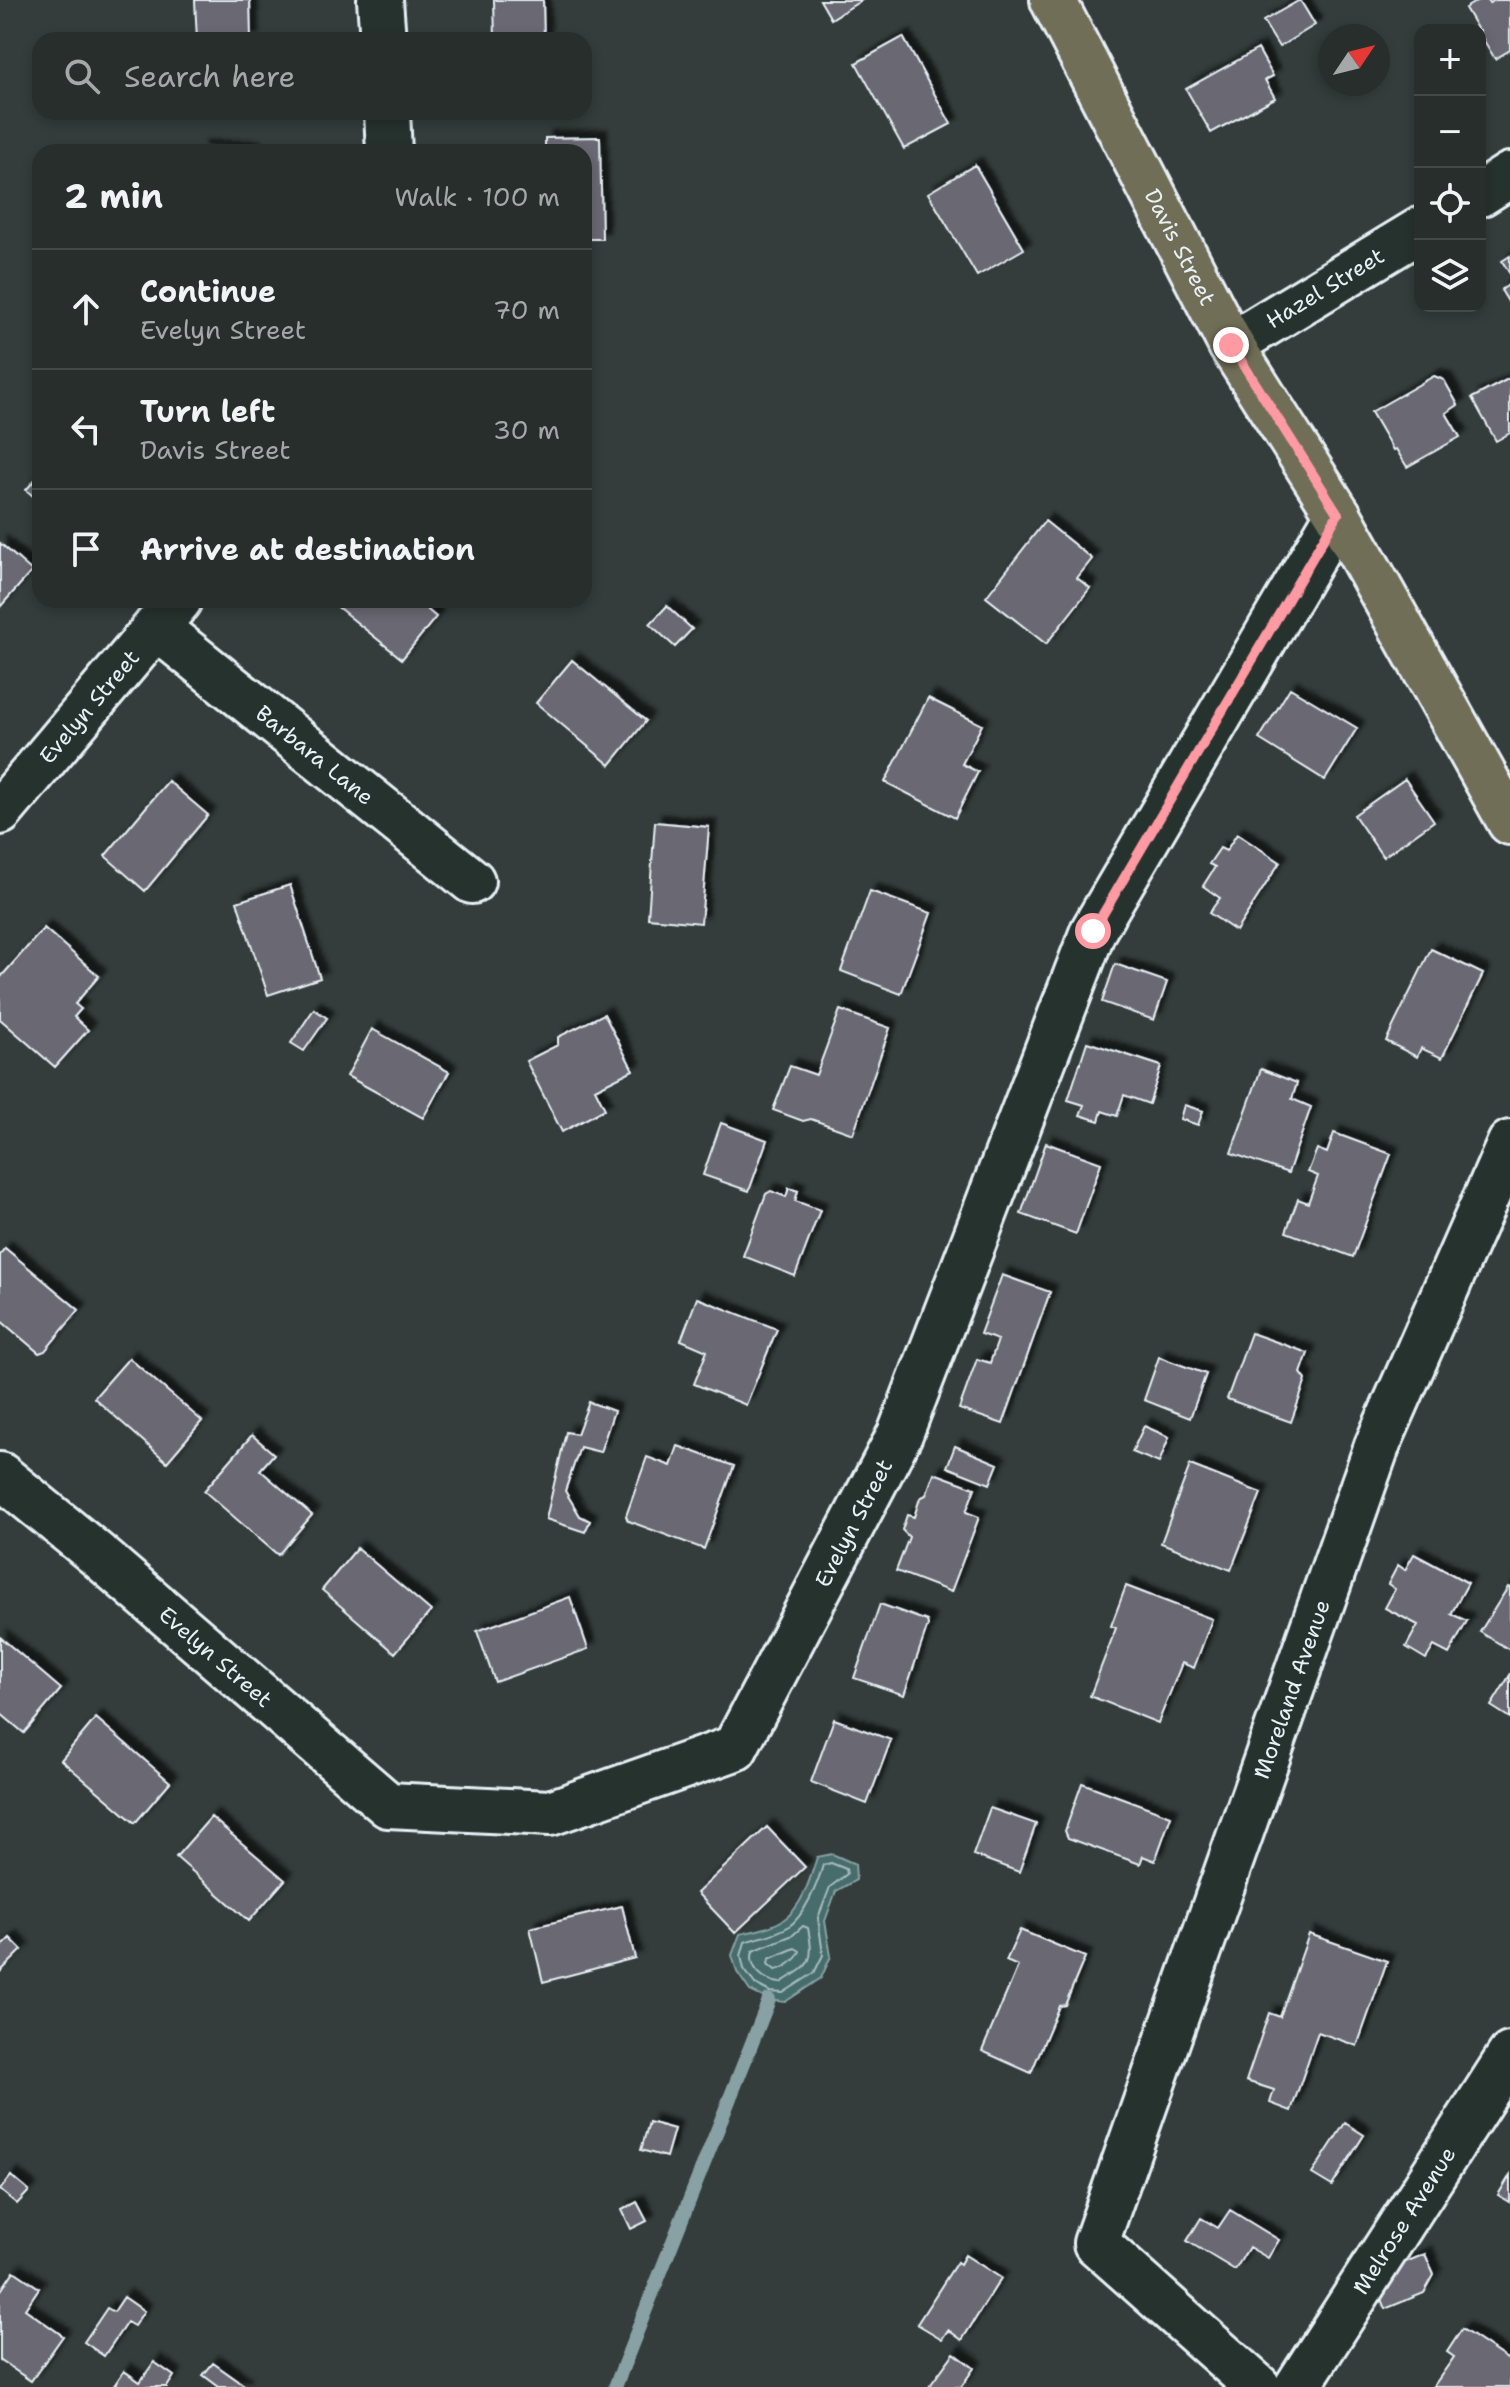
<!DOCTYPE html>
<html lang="en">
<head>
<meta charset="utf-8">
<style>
	:root { --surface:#272e2c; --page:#333a38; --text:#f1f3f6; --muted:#a4a8a9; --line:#434a48 }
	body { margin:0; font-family:"Shantell Sans",sans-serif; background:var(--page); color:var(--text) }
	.controls { position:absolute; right:24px; top:24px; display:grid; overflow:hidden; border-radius:16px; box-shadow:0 4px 12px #0003 }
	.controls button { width:72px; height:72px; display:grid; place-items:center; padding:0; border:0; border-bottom:2px solid var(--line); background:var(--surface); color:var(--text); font:40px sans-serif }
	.compass { position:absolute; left:1318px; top:24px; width:72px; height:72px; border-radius:50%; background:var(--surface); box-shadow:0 4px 12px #0003; rotate:55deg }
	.stop { position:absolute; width:24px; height:24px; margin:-18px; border:6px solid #ff9aa2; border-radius:50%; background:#fff }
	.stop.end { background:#ff9aa2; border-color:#fff; box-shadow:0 2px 8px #0008 }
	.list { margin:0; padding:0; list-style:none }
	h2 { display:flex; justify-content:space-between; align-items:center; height:104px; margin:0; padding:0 32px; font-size:34px }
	h2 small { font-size:26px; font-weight:400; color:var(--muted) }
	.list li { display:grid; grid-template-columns:52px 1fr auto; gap:24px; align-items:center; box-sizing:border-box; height:120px; padding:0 32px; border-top:2px solid var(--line) }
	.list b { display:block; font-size:30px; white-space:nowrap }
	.list p { margin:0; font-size:26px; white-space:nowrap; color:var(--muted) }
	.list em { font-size:26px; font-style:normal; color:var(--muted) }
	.icon { flex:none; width:44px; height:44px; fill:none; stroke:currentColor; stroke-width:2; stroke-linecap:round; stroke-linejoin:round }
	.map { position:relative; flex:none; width:1510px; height:2387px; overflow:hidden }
	.search { position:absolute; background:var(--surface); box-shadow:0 4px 12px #0003; left:32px; top:32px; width:560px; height:88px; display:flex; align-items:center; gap:20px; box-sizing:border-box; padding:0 28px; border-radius:24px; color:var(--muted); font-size:30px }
	.panel { position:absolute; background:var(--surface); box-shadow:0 4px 12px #0003; left:32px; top:144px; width:560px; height:464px; border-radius:24px }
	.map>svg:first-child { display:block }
	.water { fill:#476c6c; stroke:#87a1a4; stroke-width:2 }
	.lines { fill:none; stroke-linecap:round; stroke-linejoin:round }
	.shore { stroke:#a8bcc0; stroke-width:2 }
	.stream { stroke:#87a1a4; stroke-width:14 }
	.building { fill:#6b6772; stroke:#e8f1f8; stroke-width:2; filter:url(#shadow) }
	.minor-casing { stroke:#e8f1f8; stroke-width:50 }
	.major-casing { stroke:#e8f1f8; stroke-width:50 }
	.minor { stroke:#26332d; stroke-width:44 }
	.major { stroke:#716e59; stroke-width:44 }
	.route { stroke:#ff9aa2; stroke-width:10 }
	.labels { text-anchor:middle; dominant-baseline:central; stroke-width:6; stroke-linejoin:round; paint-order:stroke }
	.street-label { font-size:22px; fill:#e8f1f8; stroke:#26332d }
</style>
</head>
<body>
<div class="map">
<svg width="1510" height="2387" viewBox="0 0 1510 2387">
	<defs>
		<filter id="shadow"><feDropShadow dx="7" dy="-7" stdDeviation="2" flood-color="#0009"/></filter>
	</defs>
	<rect width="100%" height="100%" fill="#343d3b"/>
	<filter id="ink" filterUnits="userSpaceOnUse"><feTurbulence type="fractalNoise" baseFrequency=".0125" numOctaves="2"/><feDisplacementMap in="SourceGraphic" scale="16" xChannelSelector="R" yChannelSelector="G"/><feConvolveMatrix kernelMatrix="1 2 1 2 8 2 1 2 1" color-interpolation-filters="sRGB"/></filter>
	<g filter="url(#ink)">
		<path class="water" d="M832,1854L855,1864L856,1880L836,1891L825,1921L831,1956L821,1978L785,2002L769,2000L750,1991L737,1972L732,1955L740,1934C754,1931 770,1928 783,1920C802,1908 811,1877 817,1857Z"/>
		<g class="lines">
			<path class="shore" d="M831,1863L846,1869L847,1874L830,1887L818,1918L823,1955L814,1973L783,1993L770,1992L755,1984L744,1969L741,1956L745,1942C759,1937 775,1935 788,1927C804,1917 818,1883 823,1865Z
				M803,1926L808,1928C815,1964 810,1965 780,1983C764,1981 748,1968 753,1951L793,1935Z
				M795,1948L800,1951C797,1960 784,1969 775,1970L768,1964L769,1959Z"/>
			<path class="stream" d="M615,2387L769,2000"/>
		</g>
		<path class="building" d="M195,0H250L251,40H197Z
			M494,0H543L544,40H495Z
			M820,0H862L831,19Z
			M1300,0L1315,25L1279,47L1263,21Z
			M1479,0H1488L1490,3L1495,0H1510V50L1495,59L1480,34V30H1478L1465,8Z
			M903,37L951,124L904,149L856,63Z
			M1258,49L1273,76L1265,80L1275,98L1211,133L1186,89Z
			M600,137L602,239H584V152H545V138Z
			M200,148H253V152H200Z
			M975,165L1024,249L977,276L928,193Z
			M1510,256V274L1502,261Z
			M1510,284V305L1501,290Z
			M1434,376L1444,380L1458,405L1446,413L1460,437L1407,467L1396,449L1393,450L1371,412Z
			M1510,378V433L1496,441L1472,398Z
			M40,474V502L26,490Z
			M1045,521L1092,559L1077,578L1090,588L1046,644L986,597Z
			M0,543L32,571L0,607Z
			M329,600H416L436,617L402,659Z
			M667,606L692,629L675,647L650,624Z
			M572,660L646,721L610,765L536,703Z
			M1290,688L1357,728L1325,780L1259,739Z
			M928,698L982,725L962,764L978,772L955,818L885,782Z
			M1405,779L1434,821L1383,857L1354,815Z
			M168,781L208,815L145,891L105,856Z
			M655,822L709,827L701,923L648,918Z
			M1237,834L1280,862L1236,931L1209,913L1220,898L1203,886L1215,867L1209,864L1220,848L1226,851Z
			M290,885L320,978L268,995L237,902Z
			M870,891L931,913L901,994L841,971Z
			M44,928L99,976L75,1004L81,1009L74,1017L88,1030L55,1067L0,1019V978Z
			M1431,949L1483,974L1442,1058L1421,1048L1417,1057L1386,1041Z
			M1115,964L1167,982L1154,1020L1102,1002Z
			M314,1009L327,1018L304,1051L291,1043Z
			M840,1010L890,1028L853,1134L811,1119L803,1121L773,1110L790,1066L816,1075Z
			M604,1014L633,1070L595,1089L605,1109L562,1132L526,1061L558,1045V1037Z
			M372,1029L449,1072L423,1118L347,1076Z
			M1087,1042L1161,1066L1149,1104L1124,1095L1117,1116L1102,1111L1099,1121L1080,1115L1084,1105L1068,1100Z
			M1261,1069L1297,1083L1292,1099L1311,1107L1288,1173L1231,1153Z
			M1184,1105L1203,1111L1198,1125L1180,1119Z
			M721,1123L767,1140L749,1191L703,1175Z
			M1334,1133L1391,1154L1353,1257L1286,1232L1298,1199L1308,1203L1318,1176L1308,1172L1317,1149L1327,1153Z
			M1046,1143L1101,1163L1076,1234L1021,1214Z
			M789,1188L798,1191L795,1201L820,1210L795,1276L743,1256L766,1194L771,1191L786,1197Z
			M5,1248L79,1310L45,1351L39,1353L0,1320V1254Z
			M1002,1275L1050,1292L1003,1424L959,1409L977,1359L990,1363L998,1340L980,1334Z
			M697,1298L777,1329L746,1405L694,1384L707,1351L681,1340Z
			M1251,1333L1308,1353L1301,1373L1306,1380L1291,1422L1227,1399Z
			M1159,1357L1206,1374L1190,1418L1144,1400Z
			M129,1358L202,1421L167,1462L94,1398Z
			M589,1402L614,1411L600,1452L580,1447L565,1491L580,1516L590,1521L585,1532L546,1519L566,1432L577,1434Z
			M1144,1426L1169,1437L1159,1463L1132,1452Z
			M252,1435L274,1454L260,1470L312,1515L278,1555L204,1491Z
			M678,1446L734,1466L704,1549L628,1521L626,1516L647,1457L671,1466Z
			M955,1446L998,1464L990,1484L947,1467Z
			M1190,1465L1261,1493L1231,1570L1161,1543Z
			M934,1473L975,1488L966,1512L979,1517L951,1592L896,1571L909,1537L902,1530L907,1515L914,1517L920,1498L926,1495Z
			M357,1548L431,1611L395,1653L322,1590Z
			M1414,1554L1468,1583L1451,1614L1467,1621L1449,1654L1434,1646L1426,1659L1406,1647L1418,1625L1385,1608L1395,1589L1388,1584L1398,1565L1405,1570Z
			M1126,1586L1212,1619L1194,1668L1182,1663L1158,1723L1090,1696L1116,1628L1111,1626Z
			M1508,1587L1510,1588V1650L1480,1632Z
			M570,1597L588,1649L495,1682L477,1631Z
			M880,1604L927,1621L928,1625L904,1695L854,1678Z
			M0,1637L61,1689L24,1733L0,1713Z
			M1510,1675V1718L1491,1706Z
			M96,1718L170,1782L135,1823L61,1760Z
			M834,1719L891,1740L867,1804L811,1782Z
			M1082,1783L1171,1816L1155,1861L1143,1856L1140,1864L1068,1838L1065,1831Z
			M990,1808L1036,1824L1019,1872L973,1855Z
			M211,1817L285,1880L249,1921L176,1857Z
			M767,1827L805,1867L735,1933L697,1893Z
			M622,1906L635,1958L543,1982L530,1928Z
			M1020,1930L1085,1957L1065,2005L1059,2006L1031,2073L982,2051L1018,1966L1006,1961Z
			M1309,1934L1387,1961L1357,2046L1318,2032L1291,2111L1270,2103L1274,2090L1246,2081L1269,2013L1280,2017Z
			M10,1938L22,1950L0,1972V1948Z
			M649,2122L674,2129L666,2157L641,2150Z
			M1345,2123L1364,2135L1332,2186L1312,2174Z
			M1510,2175V2202L1498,2195Z
			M11,2176L29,2191L17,2204L0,2190Z
			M637,2202L647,2221L631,2229L622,2210Z
			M1230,2210L1279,2240L1268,2258L1249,2247L1235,2270L1187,2241L1201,2218L1218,2228Z
			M1425,2254L1434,2275L1424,2293L1385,2309L1372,2276Z
			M965,2255L1001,2278L962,2340L948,2330L942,2339L917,2324L957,2262L960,2264Z
			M14,2271L39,2288L25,2309L63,2336L31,2381L0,2360V2292Z
			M124,2297L144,2311L134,2326L127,2322L104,2356L84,2342L107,2308L114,2312Z
			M1462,2329L1510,2361V2387H1433L1454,2357L1447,2352Z
			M954,2353L974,2368L961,2387H929Z
			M154,2362L174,2376L167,2387H113L124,2371L140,2382Z
			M213,2363L244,2385L242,2387H219L203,2375Z"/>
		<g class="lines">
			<defs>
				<g id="minor">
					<path d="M380,0L383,40"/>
					<path d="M387,112L389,152"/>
					<path d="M1480,194L1510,175"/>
					<path id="s1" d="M1231,345L1420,230"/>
					<path id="s2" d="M156,627L472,881"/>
					<path id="s3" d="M0,812L179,600"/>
					<path id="s4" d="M0,1475L99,1556L388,1805L550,1813L735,1748L900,1434L1093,931L1338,514"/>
					<path id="s5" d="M1258,2387L1096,2243L1377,1446L1510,1143"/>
					<path id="s6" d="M1297,2387L1510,2055"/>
				</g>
				<g id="major">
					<path id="s7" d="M1053,0L1231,345L1338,514L1510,822"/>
				</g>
			</defs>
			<use href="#minor" class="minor-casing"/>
			<use href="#major" class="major-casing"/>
			<use href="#minor" class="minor"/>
			<use href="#major" class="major"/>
		</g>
	</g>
	<g class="lines" filter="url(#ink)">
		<path class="route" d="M1093,931L1338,514L1231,345"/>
	</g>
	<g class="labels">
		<g class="street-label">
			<text stroke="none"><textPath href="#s7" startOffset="278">Davis Street</textPath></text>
			<text stroke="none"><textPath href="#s1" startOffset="110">Hazel Street</textPath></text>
			<text stroke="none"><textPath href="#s3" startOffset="138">Evelyn Street</textPath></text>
			<text stroke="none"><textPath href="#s2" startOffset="204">Barbara Lane</textPath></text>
			<text stroke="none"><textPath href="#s4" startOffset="1122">Evelyn Street</textPath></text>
			<text stroke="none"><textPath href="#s4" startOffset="282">Evelyn Street</textPath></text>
			<text stroke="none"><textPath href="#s5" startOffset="804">Moreland Avenue</textPath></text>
			<text stroke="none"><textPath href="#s6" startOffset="198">Melrose Avenue</textPath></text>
		</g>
	</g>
</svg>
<div class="controls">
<button>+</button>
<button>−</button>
<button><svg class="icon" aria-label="locate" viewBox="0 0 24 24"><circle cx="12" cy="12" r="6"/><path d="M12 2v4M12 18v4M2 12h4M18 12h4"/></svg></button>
<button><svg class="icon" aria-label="layers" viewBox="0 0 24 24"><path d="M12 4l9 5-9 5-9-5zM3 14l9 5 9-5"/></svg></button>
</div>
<svg class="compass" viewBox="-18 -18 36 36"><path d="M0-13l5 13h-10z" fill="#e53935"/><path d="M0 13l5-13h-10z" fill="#a4a8a9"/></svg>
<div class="stop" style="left:1093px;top:931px"></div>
<div class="stop end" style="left:1231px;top:345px"></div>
<div class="search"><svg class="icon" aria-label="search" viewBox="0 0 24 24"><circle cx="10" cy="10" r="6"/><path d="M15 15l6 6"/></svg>Search here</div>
<section class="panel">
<h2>2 min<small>Walk · 100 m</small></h2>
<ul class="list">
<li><svg class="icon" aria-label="ahead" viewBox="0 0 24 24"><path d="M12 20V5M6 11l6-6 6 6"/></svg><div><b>Continue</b><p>Evelyn Street</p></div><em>70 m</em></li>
<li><svg class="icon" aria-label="left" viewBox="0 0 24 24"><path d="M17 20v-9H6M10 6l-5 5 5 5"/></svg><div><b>Turn left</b><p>Davis Street</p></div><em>30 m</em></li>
<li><svg class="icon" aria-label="arrive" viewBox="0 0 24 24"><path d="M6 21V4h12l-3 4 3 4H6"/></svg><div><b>Arrive at destination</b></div></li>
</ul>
</section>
</div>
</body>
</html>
